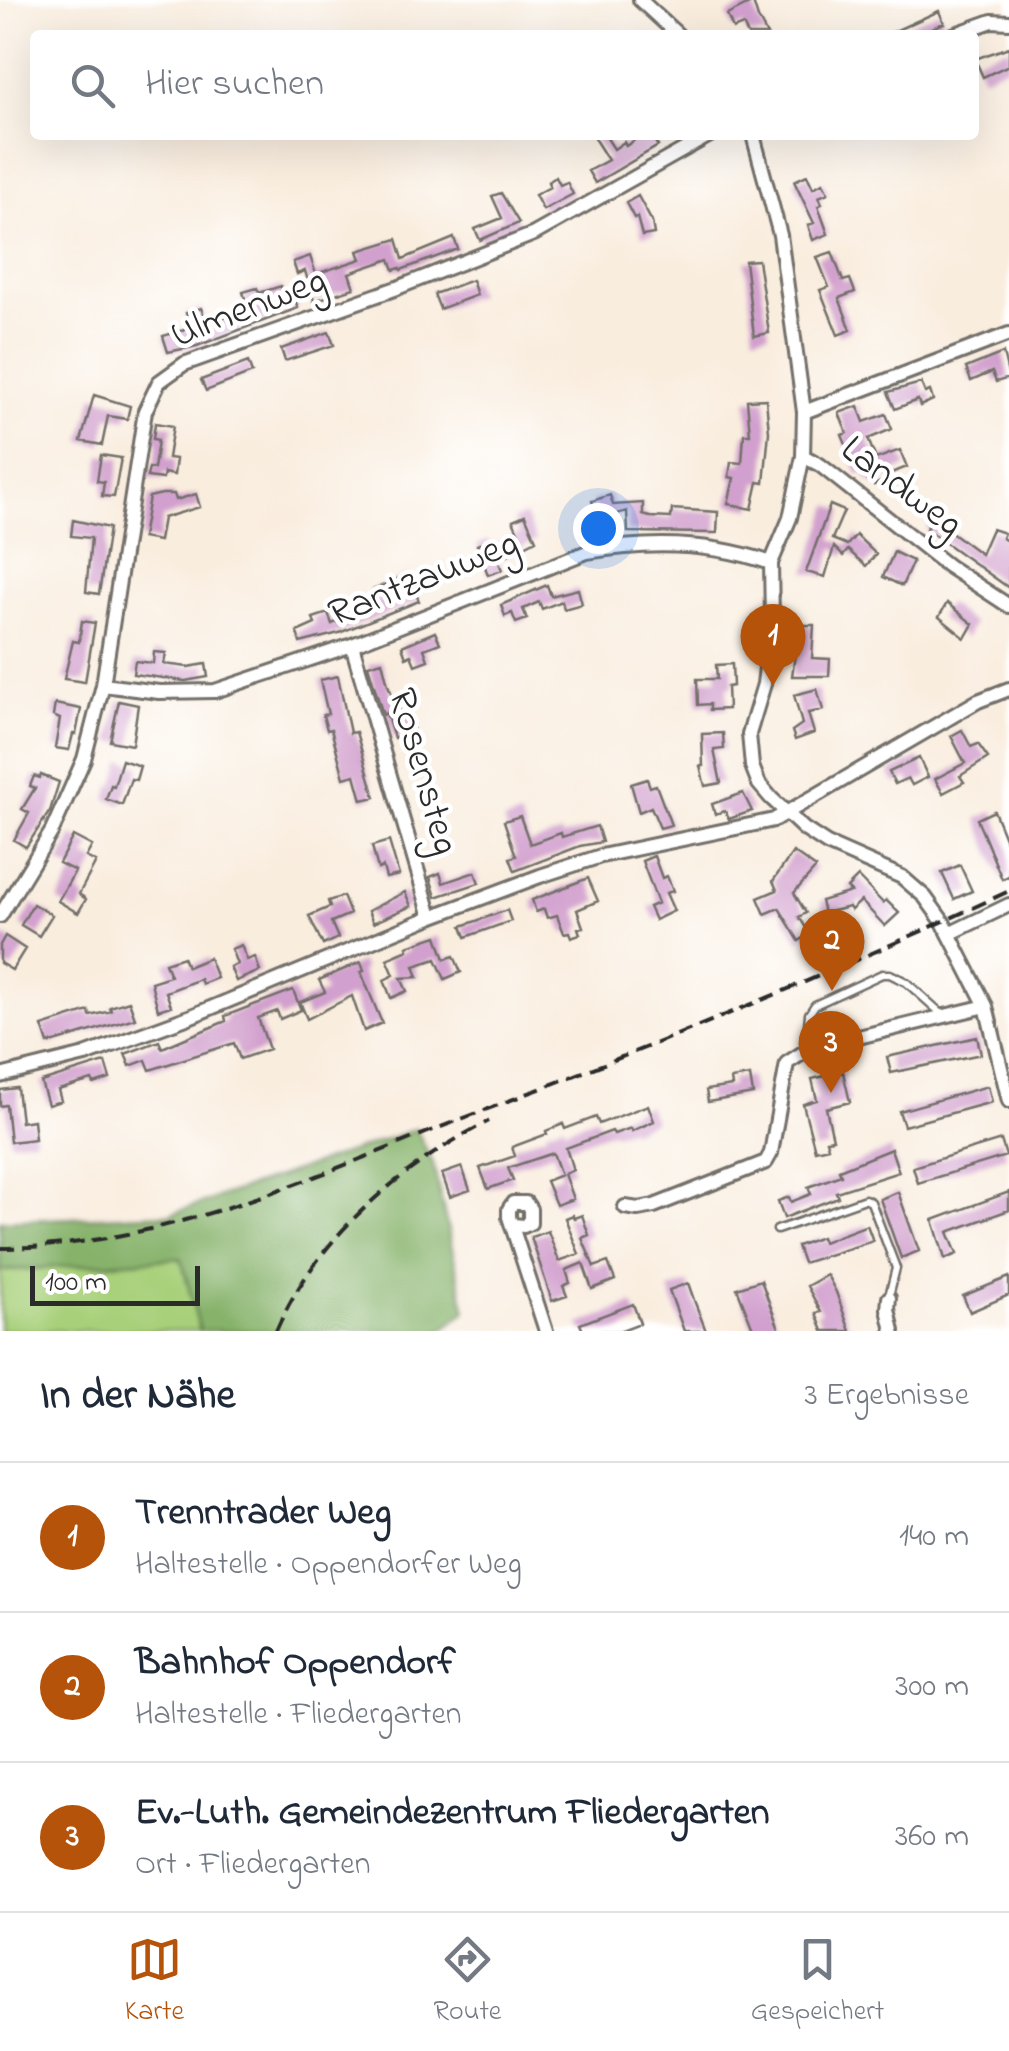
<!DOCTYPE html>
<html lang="de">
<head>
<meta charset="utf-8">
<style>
	:root { --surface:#fff; --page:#f2f2f3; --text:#1f2937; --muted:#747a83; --line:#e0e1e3; --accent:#b45309 }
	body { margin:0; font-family:"Indie Flower",sans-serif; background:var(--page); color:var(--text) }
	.scale { position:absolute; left:30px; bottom:25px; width:170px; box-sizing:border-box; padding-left:10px; border:5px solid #2b2b2b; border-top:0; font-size:28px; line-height:35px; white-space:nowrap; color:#2b2b2b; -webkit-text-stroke:8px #fff; paint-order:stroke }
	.you { position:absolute; left:598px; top:528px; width:35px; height:35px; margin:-25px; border:8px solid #fff; border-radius:50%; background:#1a73e8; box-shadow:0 0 0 15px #1a73e833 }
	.badge { display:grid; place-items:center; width:65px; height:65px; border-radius:50%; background:var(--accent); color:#fff; font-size:32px; font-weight:700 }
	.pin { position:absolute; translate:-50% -82px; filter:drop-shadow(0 2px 5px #0008) }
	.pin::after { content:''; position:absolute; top:52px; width:35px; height:30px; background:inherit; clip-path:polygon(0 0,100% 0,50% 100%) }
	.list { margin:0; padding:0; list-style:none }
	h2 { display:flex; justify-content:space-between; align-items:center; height:130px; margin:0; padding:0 40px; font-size:42px }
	h2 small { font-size:32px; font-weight:400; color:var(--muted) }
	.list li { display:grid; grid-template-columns:65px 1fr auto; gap:30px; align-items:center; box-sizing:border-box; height:150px; padding:0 40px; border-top:2px solid var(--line) }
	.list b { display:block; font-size:38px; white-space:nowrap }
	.list p { margin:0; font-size:32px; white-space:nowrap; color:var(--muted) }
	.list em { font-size:32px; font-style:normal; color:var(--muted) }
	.icon { flex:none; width:55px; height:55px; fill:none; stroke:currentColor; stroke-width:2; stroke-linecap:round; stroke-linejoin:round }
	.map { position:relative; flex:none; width:1009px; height:1331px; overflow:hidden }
	.search { position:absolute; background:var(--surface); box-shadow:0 10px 40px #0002; left:30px; right:30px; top:30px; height:110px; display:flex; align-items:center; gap:25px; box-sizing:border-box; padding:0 35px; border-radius:10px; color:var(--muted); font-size:38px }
	.sheet { height:580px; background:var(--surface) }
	nav { display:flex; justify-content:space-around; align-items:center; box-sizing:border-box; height:140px; border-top:2px solid var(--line); background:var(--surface); font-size:28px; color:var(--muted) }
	nav a { display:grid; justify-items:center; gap:5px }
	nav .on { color:var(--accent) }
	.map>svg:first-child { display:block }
	.green { fill:#a8d07a; stroke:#6a7e52; stroke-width:2.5 }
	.forest { fill:#86b26a; stroke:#586e4a; stroke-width:2.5 }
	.building { fill:#d2a0ce }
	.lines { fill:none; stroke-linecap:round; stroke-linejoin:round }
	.service-casing { stroke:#736f6a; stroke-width:11 }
	.minor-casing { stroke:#736f6a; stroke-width:18 }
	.service { stroke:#fff; stroke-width:6 }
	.minor { stroke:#fff; stroke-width:12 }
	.rail { stroke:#2b2b2b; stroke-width:4; stroke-dasharray:15 8; stroke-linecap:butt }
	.labels { text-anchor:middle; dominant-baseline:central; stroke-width:9; stroke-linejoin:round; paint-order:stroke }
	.street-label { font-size:40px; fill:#2b2b2b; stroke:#fff }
</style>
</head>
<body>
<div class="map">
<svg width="1009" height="1331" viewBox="0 0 1009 1331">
	<rect width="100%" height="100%" fill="#fff"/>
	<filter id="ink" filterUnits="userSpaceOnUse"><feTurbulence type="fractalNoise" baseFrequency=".01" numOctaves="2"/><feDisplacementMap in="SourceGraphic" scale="20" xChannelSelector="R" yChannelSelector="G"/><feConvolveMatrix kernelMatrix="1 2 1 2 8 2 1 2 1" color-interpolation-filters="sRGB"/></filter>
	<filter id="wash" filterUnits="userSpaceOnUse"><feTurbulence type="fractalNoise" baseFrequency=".0048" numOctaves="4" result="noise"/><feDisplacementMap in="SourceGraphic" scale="40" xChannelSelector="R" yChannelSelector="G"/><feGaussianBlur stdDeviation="2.25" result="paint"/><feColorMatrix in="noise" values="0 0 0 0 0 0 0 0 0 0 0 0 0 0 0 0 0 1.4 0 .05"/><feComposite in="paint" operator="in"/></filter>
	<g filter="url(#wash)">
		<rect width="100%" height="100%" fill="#f9edde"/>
		<path class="green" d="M181,1258L200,1331H0V1271Z"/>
		<path class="forest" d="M416,1129L433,1163L466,1311L441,1331H200L181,1258L0,1271V1221L171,1214Z"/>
		<g id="blocks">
			<path class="building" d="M753,2L758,18L767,35H748L743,25L733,29L727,15Z
				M939,11L944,23L916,35H886Z
				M1009,47V65L983,77L975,59Z
				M592,135H605L614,149L624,142L626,146L642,135H650L658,146L595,183L588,171L608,160Z
				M807,175L813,188L823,183L828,193L819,197L822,204L818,206L828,234L813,240L808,225L814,223L794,181Z
				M556,177L560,185L567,182L573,194L543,210L535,195L550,187L548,182Z
				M501,193L519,223L480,240L475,229L502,218L492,196Z
				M638,196L652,222L654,234L642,236L637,217L634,218L626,203Z
				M454,238L458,249L401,270L400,268L394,270L390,259L349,273L354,288L314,301L305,271L297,274L293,262L310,256L316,274L361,259L358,251L397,239L403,259Z
				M832,252L843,281L850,279L855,292L839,298L851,330L838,335L820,290L829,287L817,257Z
				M758,260L769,333L754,336L745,261Z
				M472,280L477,295L440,309L434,294Z
				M281,286L284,297L293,294L298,308L197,346L168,352L163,336L191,328L186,313L201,308L207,323L248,309L243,292L257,288L259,293Z
				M329,332L334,345L285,361L281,349Z
				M1003,353L1009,378L996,382L992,372L971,381L966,368Z
				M248,362L252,373L206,391L201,380Z
				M921,383L925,393L930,391L933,400L920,406L918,400L895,409L888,392Z
				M94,395L130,406L127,419L108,416L102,445L81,441Z
				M766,399L769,432L764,483L758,482L752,509L728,504L734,478L729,477L731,462L742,463L744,434H750L747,400Z
				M858,406L864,422L886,414L892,429L868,439L876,459L900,450L907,467L884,476L888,479L874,485L872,480L868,481L865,472L858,474L842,435L847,433L839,413Z
				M155,423L173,426L168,458L176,459L174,475L164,473L163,479L147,477L149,468L154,469L158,440L153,439Z
				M101,455L121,458L114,497L102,496L104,482L97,481Z
				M162,494H174L176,500L196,494L200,507L163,518L159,541L142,538L149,497Z
				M610,495L613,505L643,503V515L650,517L671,518L672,509L718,512L717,533L628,532L627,511L598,519L592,501Z
				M830,505L844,511L832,539L847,545L856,535L876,554L866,566L848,550L843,556L834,547L825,577L806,572Z
				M525,515L536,540L498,560L502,570L488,575L477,545L489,540L491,546L519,534L513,520Z
				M935,516L949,526L947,529L981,554L992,529L1004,533L1002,538L1009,542V588L926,529Z
				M73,520L109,528L99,594L86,592L91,538L71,536Z
				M894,552L913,561L902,586L883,577Z
				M408,574L419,601L339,633L300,643L297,632L315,624L313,618L328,613L332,624L366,610L365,607L378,602L373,590Z
				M547,585L551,596L578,589L582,604L564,609L562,601L542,609L539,602L523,609L527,619L516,623L512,613L505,616L501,605Z
				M947,603L973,624L965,638L939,617Z
				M82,621L95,623L85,682L64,679L73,641L79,642Z
				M799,625H814L812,658L830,659L829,676H792Z
				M435,632L440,643L424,649L428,660L415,665L411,655L406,657L402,646Z
				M154,652L166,653L164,664L188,667L206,664L208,677L185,681L133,674L135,661L153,663Z
				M382,661L388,685L402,718L409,716L414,732L394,738L386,713L383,715L368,665Z
				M732,664L733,686L727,687L728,709L710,710V704L698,705L697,679H717L716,665Z
				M338,676L350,733L356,732L375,797L362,800L355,775L344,778L331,729L327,730L323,715L328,714L320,680Z
				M817,689L823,710L808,713L814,733L795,740L792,731L802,724L794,695Z
				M119,701L138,705L132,745L110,741Z
				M55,704L81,709L76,734H73L69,750L55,748L60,719L53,716Z
				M962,730L971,747L978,744L988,758L960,776L964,782L943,793L935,779L965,763L951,736Z
				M723,733L724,749L714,750L721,783L705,786L700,766H703L702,734Z
				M919,758L928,777L912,785L908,778L895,784L889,772Z
				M122,760L140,766L136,780L131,779L122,805L106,799L111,785L114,786Z
				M41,775L59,782L50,811L26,847L14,840L29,813L22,809L35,788L30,786L34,776L40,778Z
				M647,779L650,787L656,785L671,825L660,828L651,807L639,812L631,784Z
				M743,793L752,811L729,819L725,811L715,814L712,804Z
				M994,811L1009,848V876L1002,879L977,819Z
				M520,816L530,844L561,833L562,837L597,826L602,842L580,846L515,871L510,858L516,856L504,821Z
				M73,836L92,846L86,857L96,862L79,894L86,899L78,913L58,901L75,871L59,863Z
				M389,841L399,875L386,878L383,867L378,869L372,846Z
				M793,852L816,868L794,893L806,913L799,917L810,934L799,941L779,908L765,914L758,898L777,890L773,881Z
				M654,856L662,878L667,876L673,891L666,893L674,911L655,920L649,907L658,903L642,861Z
				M960,865L972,891L954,899L942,873Z
				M475,872L479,883L436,897L430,877L440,873L443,883Z
				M858,877L883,903L886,900L899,913L885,926L861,901L851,910L849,907L824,913L821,901L851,892L847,888Z
				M588,878L598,901L577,910L583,927L578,928L580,934L571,937L569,932L564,933L557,915L547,918L544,909L536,912L532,900Z
				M405,892L411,906L373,923L368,911Z
				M343,896L350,914L331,922L338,938L323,945L309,916L330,907L328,901Z
				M33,904L52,915L39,936L21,925Z
				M507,910L511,921L466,937L462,926Z
				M5,936L25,949L12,970L0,963V945Z
				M437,936L445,959L454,956L461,972L445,979L436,959L414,966L418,977L401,978L407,991L391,998L384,980L394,975L387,959L408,950L407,946Z
				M241,945L247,960L255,957L260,971L236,981L230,967L237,964L231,949Z
				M183,957L187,967L209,958L217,978L202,984L200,979L166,992L171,1006L158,1010L151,982L170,976L165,963Z
				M361,962L364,971L361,972L382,1023L364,1031L352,996L307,1019L300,1002L325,992L319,980Z
				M293,990L301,1010L280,1019L277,1011L258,1018L269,1049L240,1059L234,1043L150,1070L146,1060L130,1066L125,1054L159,1041L162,1048L226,1021L225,1016Z
				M129,1001L135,1018L48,1044L42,1026L89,1011L90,1016L111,1011L110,1007Z
				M977,1037L981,1054L891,1073L887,1057Z
				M105,1062L110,1079L94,1084L92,1080L58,1090L61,1101L48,1105L41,1082Z
				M843,1072L850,1102L826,1108L833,1139L826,1140L828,1147L815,1150L803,1104L817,1100L812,1079Z
				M750,1076L753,1094L708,1102L706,1090L732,1086L731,1079Z
				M988,1086L992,1102L904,1126L899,1111Z
				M17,1088L21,1122L33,1120L35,1139L10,1142L6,1105L0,1106V1090Z
				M648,1105L654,1121L632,1131L631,1128L614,1134L612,1131L566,1148L573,1170L564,1174L573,1199L556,1205L546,1181L561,1175L553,1153L508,1168L513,1180L488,1189L480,1168L515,1156L512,1147L547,1134L546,1131L563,1124L565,1129L596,1117L599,1124Z
				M1001,1140L1006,1156L918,1183L913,1167Z
				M891,1149L899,1172L836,1192L838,1197L784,1218L778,1201L789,1197L791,1202L811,1194L808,1187L841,1175L839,1170Z
				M462,1167L470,1190L450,1197L442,1174Z
				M898,1192L919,1251L901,1258L880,1199Z
				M1009,1192V1210L948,1232L957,1254L945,1259L933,1220Z
				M572,1215L574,1218L582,1215L589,1235L582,1238L594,1267L608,1262L615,1280L592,1289L583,1263L566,1270L570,1283L563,1286L567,1296L552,1301L531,1237L548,1231L559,1261L579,1254L565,1218Z
				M867,1225L873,1241L803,1263L797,1246L821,1237L823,1242Z
				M827,1275L836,1292L850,1331H823L816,1313L821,1312L807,1286Z
				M1009,1277V1295L970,1312L963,1296Z
				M761,1280L770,1305L780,1331H754L737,1288Z
				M688,1283L694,1300L706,1331H684L669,1290Z
				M633,1304L640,1323L619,1331H583L580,1324Z"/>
		</g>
	</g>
	<g filter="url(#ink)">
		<use href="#blocks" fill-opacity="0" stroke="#736f6a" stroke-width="2.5"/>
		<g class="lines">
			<defs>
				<path id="service" d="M824,1045L808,1025L809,1014L815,1005L882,974H890L906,982L943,1015
					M777,1230L865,1199L871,1202L896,1268L889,1296"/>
				<path id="minor" d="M640,0L678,35
					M953,35L992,21L1009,22
					M753,135L780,235L804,412L803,456L790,518L771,563L772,618L764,684L749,734L752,766L759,784L771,798L804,829L827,844L902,877L925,897L943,922L986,1006L1009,1101
					M804,412L1009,334
					M803,456L820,465L948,566L1009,606
					M352,645L431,917
					M103,685L159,692L215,691L352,645L587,552C649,541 711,542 771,563
					M0,916L52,831L84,759L103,685L145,411L159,382L184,364L397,288L534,234L710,135
					M949,934L1009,905
					M0,1076L85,1055L189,1017L431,917L540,876L601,856L774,820L978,701L1009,689
					M625,1207L638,1209L654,1206L766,1162L771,1153L787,1063L809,1049L986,1006
					M513,1225L524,1226L530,1223V1209L526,1203H513L509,1209V1217L546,1331
					M889,1298L888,1309L893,1331"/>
			</defs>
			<use href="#service" class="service-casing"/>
			<use href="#minor" class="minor-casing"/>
			<use href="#service" class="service"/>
			<use href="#minor" class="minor"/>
			<path class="rail" d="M0,1248C167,1246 311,1177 464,1118C648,1048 830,975 1009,891
				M276,1331C317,1237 400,1167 489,1121"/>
		</g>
	</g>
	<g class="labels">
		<g class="street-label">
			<text transform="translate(249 309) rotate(-21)">Ulmenweg</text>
			<text transform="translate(901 488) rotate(37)">Landweg</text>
			<text transform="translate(424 580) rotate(-22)">Rantzauweg</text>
			<text transform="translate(422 772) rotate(74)">Rosensteg</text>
		</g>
	</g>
</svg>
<div class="scale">100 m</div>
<div class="you"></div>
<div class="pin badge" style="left:773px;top:686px">1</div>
<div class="pin badge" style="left:832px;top:991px">2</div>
<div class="pin badge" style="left:831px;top:1093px">3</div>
<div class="search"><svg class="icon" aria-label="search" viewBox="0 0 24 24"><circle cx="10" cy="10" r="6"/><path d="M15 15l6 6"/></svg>Hier suchen</div>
</div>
<section class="sheet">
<h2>In der Nähe<small>3 Ergebnisse</small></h2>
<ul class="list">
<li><span class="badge">1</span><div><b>Trenntrader Weg</b><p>Haltestelle · Oppendorfer Weg</p></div><em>140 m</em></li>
<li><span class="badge">2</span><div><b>Bahnhof Oppendorf</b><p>Haltestelle · Fliedergarten</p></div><em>300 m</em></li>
<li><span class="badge">3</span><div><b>Ev.-Luth. Gemeindezentrum Fliedergarten</b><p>Ort · Fliedergarten</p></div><em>360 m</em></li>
</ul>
</section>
<nav>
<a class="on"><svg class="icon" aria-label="map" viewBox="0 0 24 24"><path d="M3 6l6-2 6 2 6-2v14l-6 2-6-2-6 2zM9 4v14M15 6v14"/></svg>Karte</a>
<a><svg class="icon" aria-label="directions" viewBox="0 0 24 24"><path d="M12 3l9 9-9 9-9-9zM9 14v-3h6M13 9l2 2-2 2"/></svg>Route</a>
<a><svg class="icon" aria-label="saved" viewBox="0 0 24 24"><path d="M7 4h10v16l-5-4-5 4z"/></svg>Gespeichert</a>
</nav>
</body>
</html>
